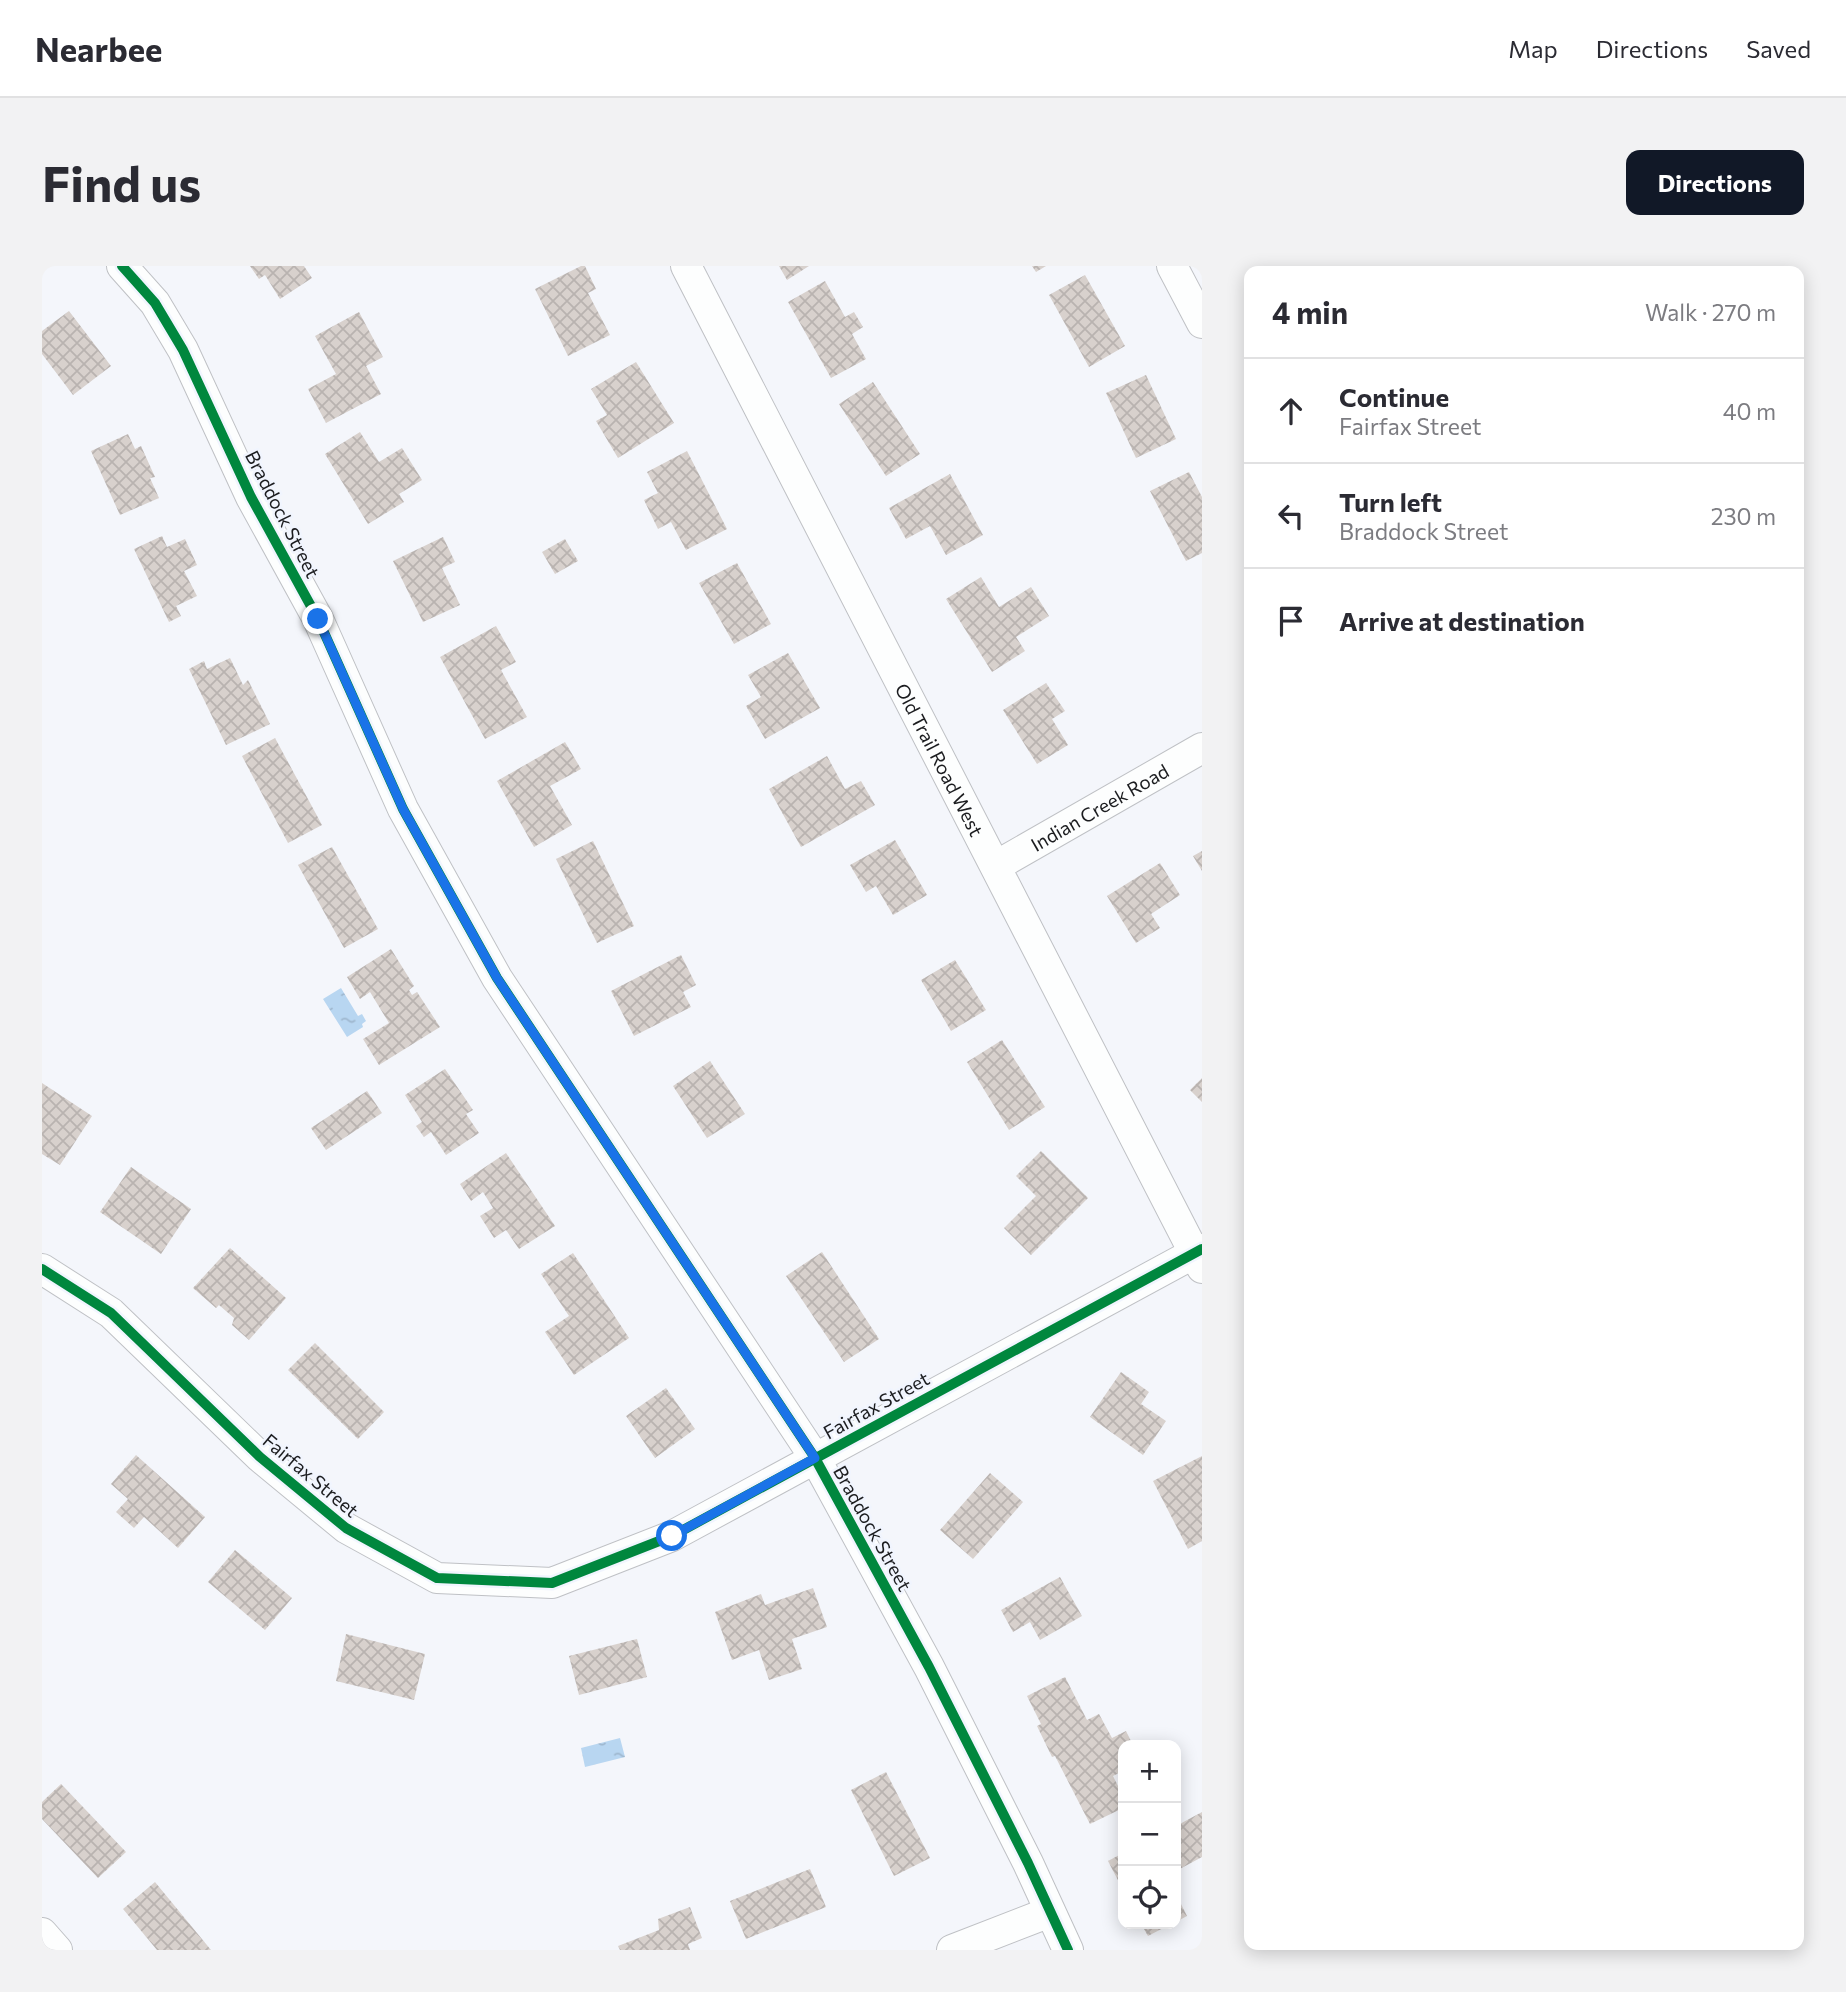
<!DOCTYPE html>
<html lang="en">
<head>
<meta charset="utf-8">
<style>
	:root { --surface:#fff; --page:#f2f2f3; --text:#2b2b33; --muted:#7c7c81; --line:#e1e1e2; --accent:#111827 }
	body { margin:0; font-family:Commissioner,sans-serif; background:var(--page); color:var(--text) }
	.controls { position:absolute; right:21px; bottom:21px; display:grid; overflow:hidden; border-radius:14px; box-shadow:0 4px 18px #0003 }
	.controls button { width:63px; height:63px; display:grid; place-items:center; padding:0; border:0; border-bottom:2px solid var(--line); background:var(--surface); color:var(--text); font:35px sans-serif }
	.stop { position:absolute; width:21px; height:21px; margin:-16px; border:5px solid #1a73e8; border-radius:50%; background:#fff }
	.stop.end { background:#1a73e8; border-color:#fff; box-shadow:0 2px 7px #0008 }
	.list { margin:0; padding:0; list-style:none }
	h2 { display:flex; justify-content:space-between; align-items:center; height:91px; margin:0; padding:0 28px; font-size:30px }
	h2 small { font-size:23px; font-weight:400; color:var(--muted) }
	.list li { display:grid; grid-template-columns:46px 1fr auto; gap:21px; align-items:center; box-sizing:border-box; height:105px; padding:0 28px; border-top:2px solid var(--line) }
	.list b { display:block; font-size:26px; white-space:nowrap }
	.list p { margin:0; font-size:23px; white-space:nowrap; color:var(--muted) }
	.list em { font-size:23px; font-style:normal; color:var(--muted) }
	.icon { flex:none; width:38px; height:38px; fill:none; stroke:currentColor; stroke-width:2; stroke-linecap:round; stroke-linejoin:round }
	.map { position:relative; flex:none; width:1160px; height:1684px; overflow:hidden; border-radius:14px }
	header { display:flex; align-items:center; gap:42px; box-sizing:border-box; height:98px; padding:0 35px; background:var(--surface); border-bottom:2px solid var(--line) }
	header strong { font-size:33px }
	nav { display:flex; gap:38px; margin-inline-start:auto; font-size:24px }
	.intro { display:flex; align-items:center; justify-content:space-between; box-sizing:border-box; height:168px; padding:0 42px }
	h1 { margin:0; font-size:49px }
	.button { padding:18px 32px; border-radius:14px; background:var(--accent); color:#fff; font-size:24px; font-weight:700 }
	main { display:flex; gap:42px; padding:0 42px }
	aside { flex:1; background:var(--surface); border-radius:14px; box-shadow:0 4px 18px #0003 }
	.map>svg:first-child { display:block }
	.water { fill:url(#water-ripples) }
	.building { fill:url(#building-cross-hatch) }
	.lines { fill:none; stroke-linecap:round; stroke-linejoin:round }
	.minor-casing { stroke:#bfc1c5; stroke-width:32 }
	.minor { stroke:#fdfefe; stroke-width:30 }
	.cycleway-casing { stroke:#f1f5fe; stroke-width:15 }
	.cycleway { stroke:#00873e; stroke-width:10 }
	.route { stroke:#1a73e8; stroke-width:9 }
	.labels { text-anchor:middle; dominant-baseline:central; stroke-width:5; stroke-linejoin:round; paint-order:stroke }
	.street-label { font-size:19px; fill:#1b1c1f; stroke:#f1f5fe }
</style>
</head>
<body>
<header>
<strong>Nearbee</strong>
<nav><a>Map</a><a>Directions</a><a>Saved</a></nav>
</header>
<div class="intro"><h1>Find us</h1><a class="button">Directions</a></div>
<main>
<div class="map">
<svg width="1160" height="1684" viewBox="0 0 1160 1684">
	<defs>
		<pattern id="water-ripples" width="26" height="14" patternUnits="userSpaceOnUse" patternTransform="scale(1.75)"><rect width="26" height="14" fill="#b8d6f1"/><path d="M2 4q2-2 4 0t4 0M15 11q2-2 4 0t4 0" fill="none" stroke="#9eb7ce"/></pattern>
		<pattern id="building-cross-hatch" width="8" height="8" patternUnits="userSpaceOnUse" patternTransform="scale(1.75)"><rect width="8" height="8" fill="#d8d1cd"/><path d="M0 0l8 8M0 8l8-8" fill="none" stroke="#b9b3b0"/></pattern>
	</defs>
	<rect width="100%" height="100%" fill="#f4f6fb"/>
	<path class="water" d="M299,722L316,750L320,748L324,755L320,758L321,761L305,771L281,733Z
		M578,1472L583,1491L543,1501L539,1482Z"/>
	<path class="building" d="M208,0H262L270,12L238,33L223,9L217,13Z
		M539,0H543L554,23L546,27L568,69L526,90L493,23Z
		M737,0H767L745,14Z
		M990,0H1004L994,6Z
		M1043,9L1083,80L1047,101L1007,29Z
		M783,15L803,51L812,46L821,61L810,68L824,93L789,112L746,36Z
		M27,45L69,100L31,129L0,88V65Z
		M317,46L341,91L324,100L339,128L284,157L266,123L294,108L273,70Z
		M594,96L632,157L576,192L554,155L565,149L549,123Z
		M1104,109L1134,173L1094,192L1064,127Z
		M831,116L878,188L844,210L797,138Z
		M318,166L337,196L360,182L380,214L357,228L362,236L326,258L283,188Z
		M86,168L93,183L99,180L113,211L108,212L117,232L78,249L49,185Z
		M645,185L685,263L644,284L629,256L616,263L602,234L616,227L605,206Z
		M1147,206L1160,231V287L1144,295L1108,225Z
		M908,208L941,269L904,289L888,260L864,273L847,242Z
		M120,270L125,281L143,273L155,299L142,305L155,330L134,340L139,350L127,356L92,283Z
		M401,271L413,296L400,302L418,339L381,356L351,295Z
		M523,273L536,295L513,308L500,286Z
		M695,297L729,358L692,378L657,317Z
		M939,311L957,341L989,321L1007,350L974,371L983,385L950,406L904,333Z
		M454,360L474,396L459,404L485,451L443,473L398,391Z
		M746,387L778,442L723,473L704,440L719,431L706,409Z
		M188,392L201,419L206,414L228,458L184,479L147,403L162,395L165,403Z
		M1004,417L1023,445L1010,453L1026,479L995,498L961,444Z
		M233,472L280,559L246,577L200,490Z
		M523,476L539,503L508,520L530,559L492,581L455,515Z
		M785,490L803,523L819,515L833,539L759,581L727,523Z
		M853,574L885,629L851,649L834,620L824,626L808,599Z
		M551,575L592,660L555,677L514,593Z
		M290,581L336,663L302,682L256,599Z
		M1160,585V605L1151,590Z
		M1118,597L1138,629L1109,648L1118,662L1094,677L1065,630Z
		M349,683L372,720L367,724L370,729L375,726L398,761L337,799L321,773L347,757L328,726L318,733L305,711Z
		M639,689L654,719L641,726L649,741L592,770L569,725Z
		M913,694L944,744L909,765L879,714Z
		M960,774L1003,841L967,864L925,796Z
		M668,795L703,848L665,872L631,820Z
		M403,803L431,844L424,848L437,867L404,889L389,866L382,871L374,860L380,856L363,829Z
		M1160,812V836L1148,824Z
		M0,817L50,850L18,899L0,888Z
		M325,825L340,847L284,884L269,862Z
		M999,885L1046,932L989,989L962,962L994,930L974,910Z
		M464,887L513,960L477,983L464,964L452,972L438,950L451,942L441,926L429,935L418,918Z
		M89,901L149,943L119,988L58,946Z
		M188,982L244,1032L207,1074L190,1059L192,1052L177,1039L174,1042L151,1022Z
		M780,986L837,1073L802,1096L744,1010Z
		M531,987L587,1072L532,1109L503,1066L527,1050L499,1008Z
		M273,1077L342,1146L316,1173L246,1104Z
		M1079,1106L1107,1126L1099,1138L1124,1155L1101,1189L1048,1151Z
		M624,1122L653,1163L613,1192L584,1150Z
		M94,1189L163,1251L136,1282L102,1251L92,1262L74,1246L86,1233L69,1218Z
		M1160,1190V1275L1146,1283L1111,1215Z
		M948,1207L981,1236L931,1293L898,1264Z
		M193,1284L250,1332L223,1364L166,1316Z
		M1018,1311L1040,1350L998,1374L988,1356L971,1366L959,1344Z
		M771,1322L785,1361L750,1373L760,1403L727,1414L717,1384L690,1394L673,1346L719,1328L723,1339Z
		M304,1368L383,1388L372,1434L294,1415Z
		M595,1373L605,1411L537,1429L527,1390Z
		M1023,1411L1045,1454L1057,1448L1070,1472L1084,1465L1091,1479H1081V1505L1071,1510L1081,1530V1542L1048,1558L1013,1490L1010,1491L995,1460L999,1458L985,1430Z
		M844,1506L888,1592L852,1610L809,1524Z
		M19,1518L84,1586L56,1612L0,1553V1536Z
		M1160,1546V1591L1134,1605V1560Z
		M1081,1587V1624L1066,1595Z
		M768,1603L784,1641L704,1673L688,1635Z
		M113,1616L169,1684H115L81,1643Z
		M1134,1628L1145,1650L1134,1656Z
		M648,1641L660,1672L646,1678L648,1684H578L576,1680L617,1664L616,1653Z
		M1099,1658H1129L1106,1670Z"/>
	<g class="lines">
		<defs>
			<g id="minor">
				<path d="M80,0L113,37L141,84L209,231L276,353L361,543L455,712L773,1192L887,1401L986,1597L1026,1684"/>
				<path id="s1" d="M644,0L1160,1002"/>
				<path d="M1130,0L1160,57"/>
				<path id="s2" d="M954,600L1160,482"/>
				<path d="M0,1003L69,1047L218,1191L304,1262L395,1312L510,1317L630,1270L1160,983"/>
				<path d="M0,1667L15,1684"/>
				<path d="M910,1684L1008,1646"/>
			</g>
		</defs>
		<use href="#minor" class="minor-casing"/>
		<use href="#minor" class="minor"/>
		<defs>
			<path id="cycleway" d="M80,0L113,37L141,84L209,231L276,353L361,543L455,712L773,1192L887,1401L986,1597L1026,1684
				M0,1003L69,1047L218,1191L304,1262L395,1312L510,1317L630,1270L1160,983"/>
		</defs>
		<use href="#cycleway" class="cycleway-casing"/>
		<use href="#cycleway" class="cycleway"/>
	</g>
	<g class="lines">
		<path class="route" d="M276,353L361,543L455,712L773,1192L630,1270"/>
	</g>
	<g class="labels">
		<g class="street-label">
			<text transform="translate(241 248) rotate(63)">Braddock Street</text>
			<text stroke="none"><textPath href="#s1" startOffset="555">Old Trail Road West</textPath></text>
			<text stroke="none"><textPath href="#s2" startOffset="119">Indian Creek Road</textPath></text>
			<text transform="translate(834 1139) rotate(-29)">Fairfax Street</text>
			<text transform="translate(269 1209) rotate(40)">Fairfax Street</text>
			<text transform="translate(831 1262) rotate(61)">Braddock Street</text>
		</g>
	</g>
</svg>
<div class="controls">
<button>+</button>
<button>−</button>
<button><svg class="icon" aria-label="locate" viewBox="0 0 24 24"><circle cx="12" cy="12" r="6"/><path d="M12 2v4M12 18v4M2 12h4M18 12h4"/></svg></button>
</div>
<div class="stop" style="left:630px;top:1270px"></div>
<div class="stop end" style="left:276px;top:353px"></div>
</div>
<aside>
<h2>4 min<small>Walk · 270 m</small></h2>
<ul class="list">
<li><svg class="icon" aria-label="ahead" viewBox="0 0 24 24"><path d="M12 20V5M6 11l6-6 6 6"/></svg><div><b>Continue</b><p>Fairfax Street</p></div><em>40 m</em></li>
<li><svg class="icon" aria-label="left" viewBox="0 0 24 24"><path d="M17 20v-9H6M10 6l-5 5 5 5"/></svg><div><b>Turn left</b><p>Braddock Street</p></div><em>230 m</em></li>
<li><svg class="icon" aria-label="arrive" viewBox="0 0 24 24"><path d="M6 21V4h12l-3 4 3 4H6"/></svg><div><b>Arrive at destination</b></div></li>
</ul>
</aside>
</main>
</body>
</html>
